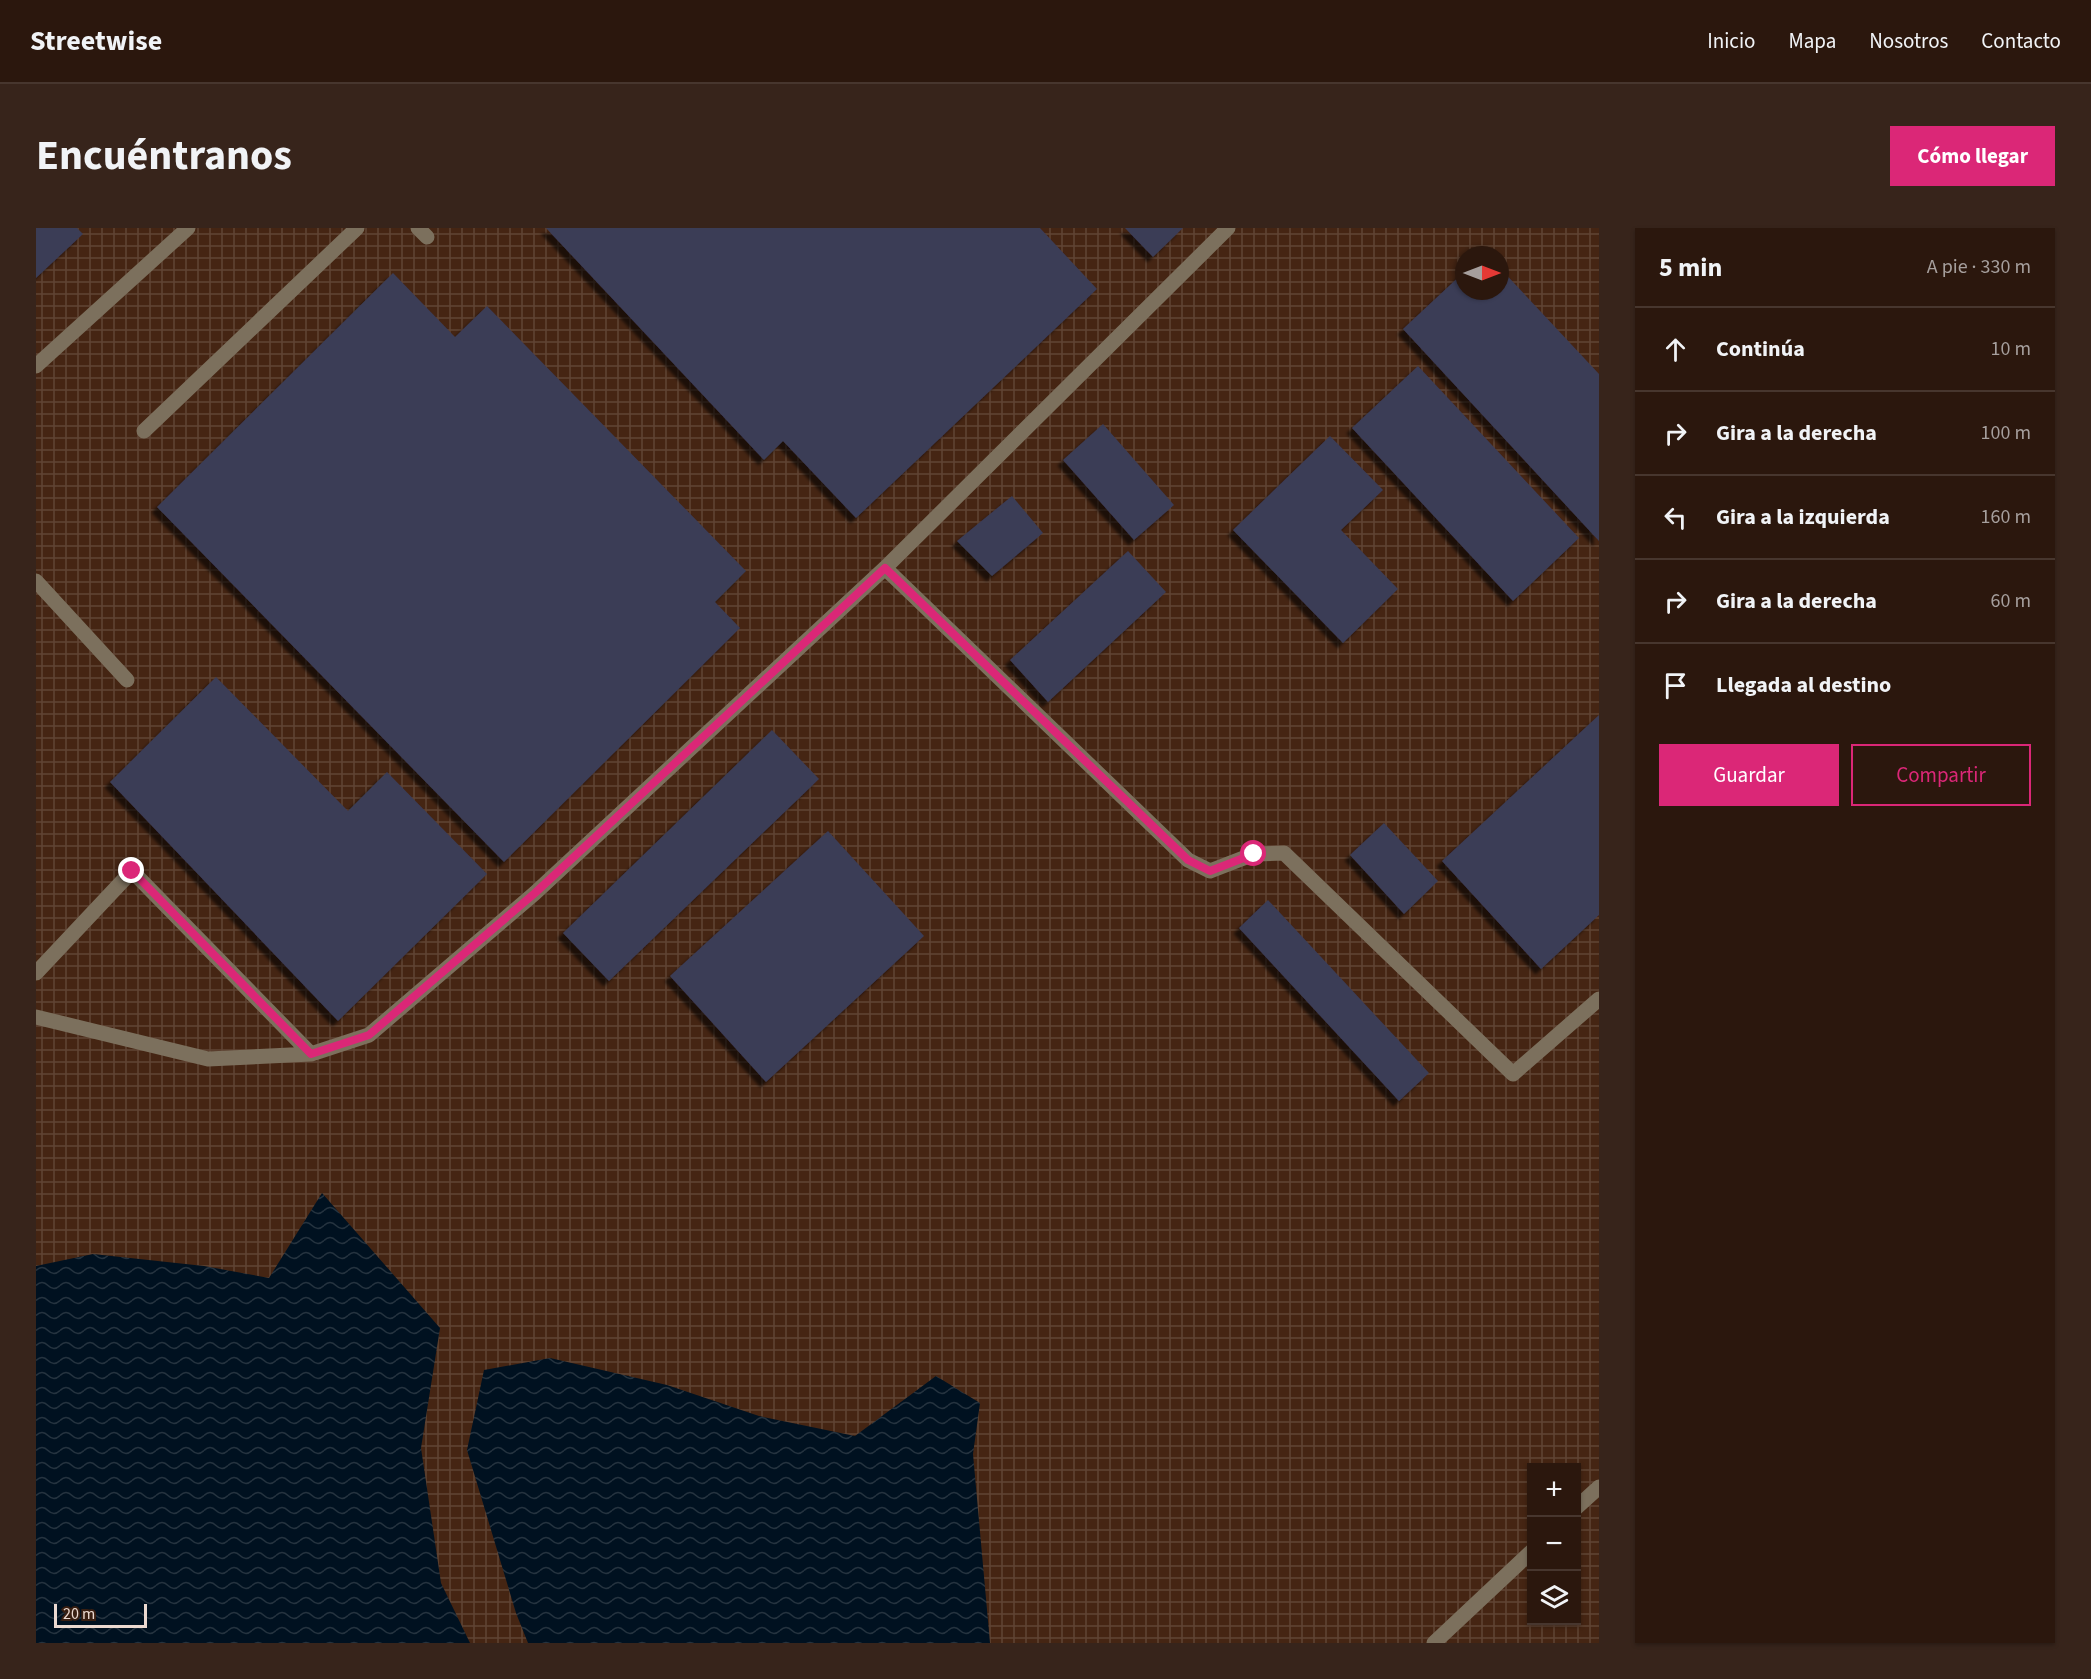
<!DOCTYPE html>
<html lang="es">
<head>
<meta charset="utf-8">
<style>
	:root { --surface:#2b170d; --page:#37241b; --text:#f1f3f6; --muted:#a69f9d; --line:#47362e; --accent:#db2777 }
	body { margin:0; font-family:"Source Sans 3",sans-serif; background:var(--page); color:var(--text) }
	.controls { position:absolute; right:18px; bottom:18px; display:grid; overflow:hidden; border-radius:0px; box-shadow:0 2px 4px #0004 }
	.controls button { width:54px; height:54px; display:grid; place-items:center; padding:0; border:0; border-bottom:2px solid var(--line); background:var(--surface); color:var(--text); font:30px sans-serif }
	.compass { position:absolute; left:1419px; top:18px; width:54px; height:54px; border-radius:50%; background:var(--surface); box-shadow:0 2px 4px #0004; rotate:90deg }
	.scale { position:absolute; left:18px; bottom:15px; width:93px; box-sizing:border-box; padding-left:6px; border:3px solid #ebd9d0; border-top:0; font-size:16px; line-height:21px; white-space:nowrap; color:#ebd9d0; -webkit-text-stroke:4px #391f11; paint-order:stroke }
	.stop { position:absolute; width:18px; height:18px; margin:-14px; border:4px solid #db2777; border-radius:50%; background:#fff }
	.stop.end { background:#db2777; border-color:#fff; box-shadow:0 2px 6px #0008 }
	.list { margin:0; padding:0; list-style:none }
	h2 { display:flex; justify-content:space-between; align-items:center; height:78px; margin:0; padding:0 24px; font-size:26px }
	h2 small { font-size:20px; font-weight:400; color:var(--muted) }
	.list li { display:grid; grid-template-columns:39px 1fr auto; gap:18px; align-items:center; box-sizing:border-box; height:84px; padding:0 24px; border-top:2px solid var(--line) }
	.list b { display:block; font-size:22px; white-space:nowrap }
	.list em { font-size:20px; font-style:normal; color:var(--muted) }
	.actions { display:flex; gap:12px; padding:18px 24px }
	.actions a { flex:1; padding:14px 0; border:2px solid var(--accent); border-radius:0px; text-align:center; font-size:21px; color:var(--accent) }
	.actions .main { background:var(--accent); color:#fff }
	.icon { flex:none; width:33px; height:33px; fill:none; stroke:currentColor; stroke-width:2; stroke-linecap:round; stroke-linejoin:round }
	.map { position:relative; flex:none; width:1563px; height:1415px; overflow:hidden; border-radius:0px }
	header { display:flex; align-items:center; gap:36px; box-sizing:border-box; height:84px; padding:0 30px; background:var(--surface); border-bottom:2px solid var(--line) }
	header strong { font-size:28px }
	nav { display:flex; gap:33px; margin-inline-start:auto; font-size:21px }
	.intro { display:flex; align-items:center; justify-content:space-between; box-sizing:border-box; height:144px; padding:0 36px }
	h1 { margin:0; font-size:42px }
	.button { padding:15px 27px; border-radius:0px; background:var(--accent); color:#fff; font-size:21px; font-weight:700 }
	main { display:flex; gap:36px; padding:0 36px }
	aside { flex:1; background:var(--surface); border-radius:0px; box-shadow:0 2px 4px #0004 }
	.map>svg:first-child { display:block }
	.industrial { fill:url(#industrial-grid); fill-rule:evenodd }
	.water { fill:url(#water-waves) }
	.building { fill:#3b3c57; filter:url(#shadow) }
	.lines { fill:none; stroke-linecap:round; stroke-linejoin:round }
	.minor { stroke:#7c705d; stroke-width:15 }
	.route { stroke:#db2777; stroke-width:8 }
</style>
</head>
<body>
<header>
<strong>Streetwise</strong>
<nav><a>Inicio</a><a>Mapa</a><a>Nosotros</a><a>Contacto</a></nav>
</header>
<div class="intro"><h1>Encuéntranos</h1><a class="button">Cómo llegar</a></div>
<main>
<div class="map">
<svg width="1563" height="1415" viewBox="0 0 1563 1415">
	<defs>
		<pattern id="industrial-grid" width="8" height="8" patternUnits="userSpaceOnUse" patternTransform="scale(1.5)"><rect width="8" height="8" fill="#452513"/><path d="M0 4h8M4 0v8" fill="none" stroke="#604434"/></pattern>
		<pattern id="water-waves" width="16" height="10" patternUnits="userSpaceOnUse" patternTransform="scale(1.5)"><rect width="16" height="10" fill="#001120"/><path d="M0 5q4-4 8 0t8 0" fill="none" stroke="#25333f"/></pattern>
		<filter id="shadow"><feDropShadow dx="-5.5" dy="5.5" stdDeviation="1.5" flood-color="#0009"/></filter>
	</defs>
	<rect width="100%" height="100%" fill="#391f11"/>
	<path class="industrial" d="M0,0H1563V1415H0ZM1428,27H1464V63H1428ZM1496,1240H1540V1392H1496Z"/>
	<path class="water" d="M286,965L404,1100L385,1220L405,1355L434,1415H0V1038L57,1026L168,1038L233,1050Z
		M514,1130L631,1157L723,1188L819,1208L900,1148L944,1175L937,1226L954,1415H492L480,1385L431,1222L448,1142Z"/>
	<path class="building" d="M0,0H41L47,6L0,50Z
		M510,0H1004L1061,61L820,290L747,213L728,232Z
		M1089,0H1147L1117,29Z
		M1464,40L1563,146V313L1367,101L1428,44V63H1464Z
		M357,45L419,109L451,78L710,343L679,374L704,400L468,634L121,279Z
		M1382,138L1543,310L1477,373L1316,200Z
		M1067,196L1138,277L1098,312L1027,232Z
		M1294,208L1347,262L1305,302L1362,361L1307,415L1197,302Z
		M976,268L1007,305L956,348L921,313Z
		M1092,323L1130,364L1012,474L974,432Z
		M180,449L312,583L351,544L451,646L302,793L74,554Z
		M1563,487V687L1505,741L1406,633Z
		M736,502L783,551L573,753L527,705Z
		M1348,595L1402,653L1368,686L1314,627Z
		M792,603L888,708L730,854L634,748Z
		M1232,672L1393,845L1363,873L1203,700Z"/>
	<g class="lines">
		<path class="minor" d="M382,0L391,9
			M0,138L152,0
			M108,203L321,0
			M849,340L1152,632L1174,643L1218,626L1248,625L1477,846L1563,771
			M0,353L91,452
			M0,745L96,643L275,826L333,807L499,665L849,340L1192,0
			M0,789L172,831L275,826
			M1540,1280L1563,1259
			M1398,1415L1496,1323"/>
	</g>
	<g class="lines">
		<path class="route" d="M96,643L275,826L333,807L499,665L849,340L1152,632L1174,643L1218,626"/>
	</g>
</svg>
<div class="controls">
<button>+</button>
<button>−</button>
<button><svg class="icon" aria-label="layers" viewBox="0 0 24 24"><path d="M12 4l9 5-9 5-9-5zM3 14l9 5 9-5"/></svg></button>
</div>
<svg class="compass" viewBox="-18 -18 36 36"><path d="M0-13l5 13h-10z" fill="#e53935"/><path d="M0 13l5-13h-10z" fill="#a69f9d"/></svg>
<div class="scale">20 m</div>
<div class="stop" style="left:1218px;top:626px"></div>
<div class="stop end" style="left:96px;top:643px"></div>
</div>
<aside>
<h2>5 min<small>A pie · 330 m</small></h2>
<ul class="list">
<li><svg class="icon" aria-label="ahead" viewBox="0 0 24 24"><path d="M12 20V5M6 11l6-6 6 6"/></svg><div><b>Continúa</b></div><em>10 m</em></li>
<li><svg class="icon" aria-label="right" viewBox="0 0 24 24"><path d="M7 20v-9h11M14 6l5 5-5 5"/></svg><div><b>Gira a la derecha</b></div><em>100 m</em></li>
<li><svg class="icon" aria-label="left" viewBox="0 0 24 24"><path d="M17 20v-9H6M10 6l-5 5 5 5"/></svg><div><b>Gira a la izquierda</b></div><em>160 m</em></li>
<li><svg class="icon" aria-label="right" viewBox="0 0 24 24"><path d="M7 20v-9h11M14 6l5 5-5 5"/></svg><div><b>Gira a la derecha</b></div><em>60 m</em></li>
<li><svg class="icon" aria-label="arrive" viewBox="0 0 24 24"><path d="M6 21V4h12l-3 4 3 4H6"/></svg><div><b>Llegada al destino</b></div></li>
</ul>
<div class="actions"><a class="main">Guardar</a><a>Compartir</a></div>
</aside>
</main>
</body>
</html>
